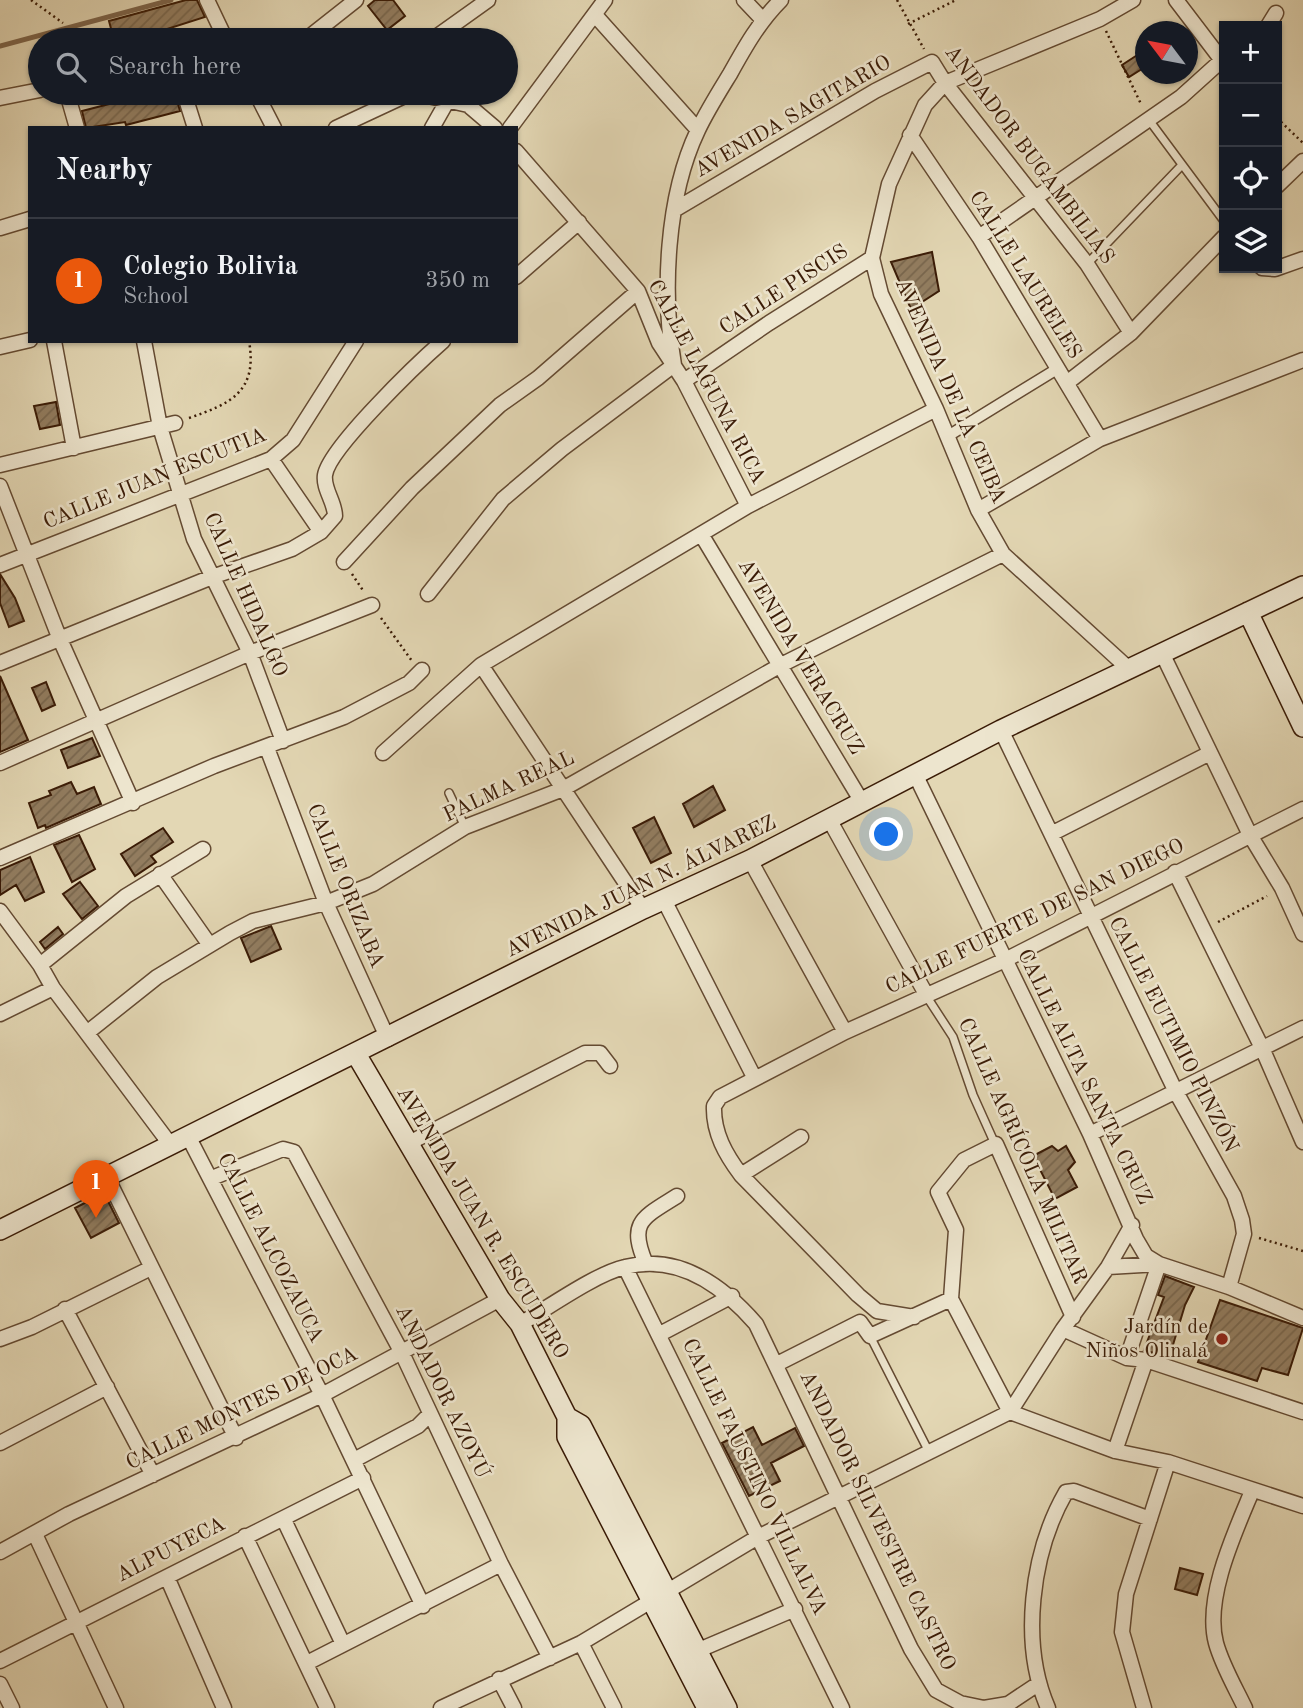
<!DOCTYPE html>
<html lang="en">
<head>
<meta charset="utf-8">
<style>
	:root { --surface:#171b24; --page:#20242c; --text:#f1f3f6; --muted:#9ea1a6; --line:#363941; --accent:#ea580c }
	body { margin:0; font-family:"Old Standard TT",serif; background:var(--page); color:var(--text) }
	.controls { position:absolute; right:21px; top:21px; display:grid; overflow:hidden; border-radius:0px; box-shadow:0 2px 5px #0004 }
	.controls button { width:63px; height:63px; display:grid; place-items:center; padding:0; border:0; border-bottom:2px solid var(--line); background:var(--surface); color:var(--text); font:35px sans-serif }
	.compass { position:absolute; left:1135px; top:21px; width:63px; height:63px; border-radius:50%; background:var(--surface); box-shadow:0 2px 5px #0004; rotate:302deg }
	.you { position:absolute; left:887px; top:835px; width:24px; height:24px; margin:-18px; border:5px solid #fff; border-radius:50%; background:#1a73e8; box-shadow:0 0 0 10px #1a73e833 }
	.badge { display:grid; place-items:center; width:46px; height:46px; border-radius:50%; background:var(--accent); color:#fff; font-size:23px; font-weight:700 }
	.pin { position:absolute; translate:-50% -58px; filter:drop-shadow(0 2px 4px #0008) }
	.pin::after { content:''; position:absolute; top:37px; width:24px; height:21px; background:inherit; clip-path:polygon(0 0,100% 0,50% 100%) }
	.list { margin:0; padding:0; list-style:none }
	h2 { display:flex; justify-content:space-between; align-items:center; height:91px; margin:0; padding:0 28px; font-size:30px }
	h2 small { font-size:23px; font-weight:400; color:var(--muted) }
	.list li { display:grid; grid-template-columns:46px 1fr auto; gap:21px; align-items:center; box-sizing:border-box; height:126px; padding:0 28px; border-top:2px solid var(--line) }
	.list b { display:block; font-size:26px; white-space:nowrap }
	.list p { margin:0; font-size:23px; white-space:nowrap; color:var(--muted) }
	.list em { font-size:23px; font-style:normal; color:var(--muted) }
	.icon { flex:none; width:38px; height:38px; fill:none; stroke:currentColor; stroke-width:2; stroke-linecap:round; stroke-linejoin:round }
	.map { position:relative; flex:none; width:1303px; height:1708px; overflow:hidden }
	.search { position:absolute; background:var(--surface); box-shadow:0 2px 5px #0004; left:28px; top:28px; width:490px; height:77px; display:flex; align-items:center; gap:18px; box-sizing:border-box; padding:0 24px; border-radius:38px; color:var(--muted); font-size:26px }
	.panel { position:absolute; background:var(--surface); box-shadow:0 2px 5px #0004; left:28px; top:126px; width:490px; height:217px; border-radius:0px }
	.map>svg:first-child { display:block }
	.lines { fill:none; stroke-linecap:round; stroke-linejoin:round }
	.stream { stroke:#7d654b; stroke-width:5 }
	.building { fill:url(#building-hatch); stroke:#3a1b06; stroke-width:2 }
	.service-casing { stroke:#644a32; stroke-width:10 }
	.pedestrian-casing { stroke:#644a32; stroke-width:13 }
	.minor-casing { stroke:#644a32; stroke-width:17 }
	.secondary-casing { stroke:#3a1b06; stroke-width:22 }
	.path { stroke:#3a1b06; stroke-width:2.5; stroke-dasharray:2 3.5; stroke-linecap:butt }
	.service { stroke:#ede5ce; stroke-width:7 }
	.pedestrian { stroke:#ede5ce; stroke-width:10 }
	.minor { stroke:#ede5ce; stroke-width:14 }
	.secondary { stroke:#ede5ce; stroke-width:19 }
	.poi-dot { fill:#8f2418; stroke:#ede5ce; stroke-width:2.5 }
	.labels { text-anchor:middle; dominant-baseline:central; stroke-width:5; stroke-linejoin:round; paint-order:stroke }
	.street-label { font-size:21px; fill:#3a1b06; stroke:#ede5ce }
	.poi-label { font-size:21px; fill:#3a1b06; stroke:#ede5ce; text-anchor:end }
</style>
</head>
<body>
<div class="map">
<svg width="1303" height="1708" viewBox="0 0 1303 1708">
	<defs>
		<pattern id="building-hatch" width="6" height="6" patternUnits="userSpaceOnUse" patternTransform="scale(1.75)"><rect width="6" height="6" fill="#927d60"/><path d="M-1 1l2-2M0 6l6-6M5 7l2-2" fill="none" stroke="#78664d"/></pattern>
	</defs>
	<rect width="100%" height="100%" fill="#e3d7b4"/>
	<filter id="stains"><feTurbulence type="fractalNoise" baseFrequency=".00286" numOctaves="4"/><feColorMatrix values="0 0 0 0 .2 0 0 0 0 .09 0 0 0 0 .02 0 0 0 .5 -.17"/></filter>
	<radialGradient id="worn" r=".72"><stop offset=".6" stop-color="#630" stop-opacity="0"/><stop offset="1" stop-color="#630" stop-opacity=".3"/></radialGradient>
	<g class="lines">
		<path class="stream" d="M0,46L171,0"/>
	</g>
	<path class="building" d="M186,0H197L205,17L142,37L114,40L109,21Z
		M375,0H393L405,16L387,30L368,6Z
		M1145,50V67L1129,77L1122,65Z
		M152,93H175L180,111L126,125L125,122L86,128L82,111Z
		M932,252L939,291L911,309L891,262Z
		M56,402L60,425L40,429L34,406Z
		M0,574L15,598L24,621L9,627L0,603Z
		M0,676L28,740L0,752Z
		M46,682L55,705L42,711L32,688Z
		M92,738L100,756L68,768L61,750Z
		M71,782L77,794L94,787L101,804L46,828L45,825L38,828L29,803L51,795L49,791Z
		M713,786L725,810L694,827L683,804Z
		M654,817L671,853L651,863L633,828Z
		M163,828L173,842L151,856L156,862L135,876L121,854Z
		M79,835L95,869L72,882L54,845Z
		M30,857L44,892L25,901L16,885L0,895V870Z
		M80,882L98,906L82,919L63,894Z
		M271,926L281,949L251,962L241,938Z
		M58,927L63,934L45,949L40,942Z
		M1052,1146L1058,1151L1066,1146L1075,1162L1068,1170L1077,1187L1055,1199L1033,1156Z
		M104,1193L119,1223L91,1238L75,1208Z
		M1165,1276L1194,1287L1185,1305L1169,1358L1144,1350L1164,1297L1158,1295Z
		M1220,1300L1303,1328L1288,1375L1262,1368L1257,1381L1198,1362Z
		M753,1427L762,1445L795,1428L804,1446L771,1463L780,1481L749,1496L722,1443Z
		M1180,1568L1203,1574L1197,1595L1175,1589Z"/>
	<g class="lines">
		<defs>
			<path id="service" d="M1149,120L1224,221
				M1087,264L1181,166
				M449,793L465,827
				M927,997L953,1037L973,1095L995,1144
				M870,1336L929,1452"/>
			<path id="pedestrian" d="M948,436L1057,369"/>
			<path id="minor" d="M207,0L226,40
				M744,0L762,19
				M1176,0L1224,63
				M595,15L698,130
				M1268,26L1276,13
				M312,40L313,34L356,0
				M432,40L488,0
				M67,93L77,128
				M184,93L195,128
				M256,93L274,128
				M415,93L468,105L495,128
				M0,98L40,90
				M336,128L411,93
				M432,128L449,98
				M510,128L605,0
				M910,135L979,237L1100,439
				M516,151L638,291L659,343L684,381L748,506
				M1277,186L1303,161
				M676,209L875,91L932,62L945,83L1087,264L1131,333
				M0,228L30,219
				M979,237L1181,97L1222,60
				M1262,268L1275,269L1303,259
				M516,277L579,222
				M54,341L74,448
				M144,341L160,427L194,539L250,653L283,741
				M0,347L30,340
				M684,381L769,323L872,258
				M1068,382L1131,333L1224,237
				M271,459L321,532
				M0,465L175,423
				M0,486L59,637L133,803
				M978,510L1100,439L1303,360
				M701,534L862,802
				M344,562L412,488L500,405L538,378L638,291
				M0,565L271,459L293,440L356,341
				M428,594L503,499L562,449L674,365C662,293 666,197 698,130C707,111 719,92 730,74C745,47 759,22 781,0
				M1162,653L1250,835L1282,888L1303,934
				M0,663L212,577L292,549L321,532L335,516C335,502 323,489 325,475C329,448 419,362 443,341
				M481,665L643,909
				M1129,669L1003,554L978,510L936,409L881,294L872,258L889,184L925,105L945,83L1100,19L1133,0
				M1001,730L1176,1092L1234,1196L1242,1220L1244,1234L1229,1287
				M267,748L326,903L388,1039
				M383,753L481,665L748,506L936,409
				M0,763L250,653L372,605
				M915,774L1090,1134L1136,1239L1146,1256L1159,1264L1127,1358
				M829,819L927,996
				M1053,833L1210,753
				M0,858L214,766L344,717L409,683L422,670
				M750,860L845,1032
				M1175,872L1262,1048L1303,1142
				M160,874L209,944
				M664,900L754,1077
				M0,911L40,965L53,988L170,1144
				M40,965L126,896L203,849
				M0,1014L53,988
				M88,1032L157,977L230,933L253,921L326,903L373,884L465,827L563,789L781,665L1003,554
				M1090,1134L1303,1028
				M188,1136L322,1395L423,1606
				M407,1144L585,1053H600L610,1066
				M106,1175L236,1438
				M741,1175L801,1137
				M212,1178L283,1149L294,1152L402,1353L501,1564L550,1658
				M646,1264C628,1222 642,1218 677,1196
				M625,1267L842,1708
				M1108,1267L1159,1264L1229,1287L1303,1318
				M65,1309L153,1475
				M914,1317L877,1311L858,1295L741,1175C726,1155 713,1133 714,1106L720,1097L845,1032L1005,960L1303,809
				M1073,1317L996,1144L964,1160L938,1192L956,1230L951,1299L1010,1412L1115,1451L1168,1462L1303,1506
				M520,1324C548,1308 595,1274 625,1267C679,1253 723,1286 756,1324L911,1649L936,1690L960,1703L984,1708L1008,1704L1038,1684
				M1063,1329L1127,1358L1146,1360L1303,1412
				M660,1334L732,1296
				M0,1339L32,1327L151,1268
				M777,1364L860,1322L870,1336L951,1299
				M0,1443L107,1387
				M1115,1451L1146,1360
				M354,1460L418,1426L430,1414
				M284,1520L343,1644
				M35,1534L116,1708
				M245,1536L327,1708
				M0,1552L69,1514L322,1395L500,1299
				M167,1577L224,1708
				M581,1643L614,1708
				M699,1650L795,1609
				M0,1661L363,1478
				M307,1663L501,1564
				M499,1679L514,1708
				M0,1684L12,1708
				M441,1708L581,1643L758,1537L1010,1412L1063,1329L1108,1267L1132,1225
				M1048,1708C1020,1644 1031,1553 1066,1492L1074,1491L1150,1519
				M1144,1708L1122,1632L1126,1594L1168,1462
				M1245,1708C1235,1687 1222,1665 1216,1643C1204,1598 1235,1532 1252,1491"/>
			<path id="secondary" d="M1248,612L1303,727
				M356,1054L500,1299L520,1324L567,1417V1437L707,1708
				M0,1230L643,909L750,860L1001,730L1303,586
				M567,1417L581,1425L727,1708"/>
		</defs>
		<use href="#service" class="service-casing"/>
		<use href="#pedestrian" class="pedestrian-casing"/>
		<use href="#minor" class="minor-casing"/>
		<use href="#secondary" class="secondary-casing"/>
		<path class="path" d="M31,0L63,23
			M897,0L924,49
			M908,24L956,0
			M1106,31L1141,104
			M1277,118L1303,143
			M189,418C230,404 258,392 249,341
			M352,574L364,592
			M381,618L412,661
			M1218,922L1267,896
			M1259,1238L1303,1251"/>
		<use href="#service" class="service"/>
		<use href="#pedestrian" class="pedestrian"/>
		<use href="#minor" class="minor"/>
		<use href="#secondary" class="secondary"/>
	</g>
	<circle class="poi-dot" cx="1222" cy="1339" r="7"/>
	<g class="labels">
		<g class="street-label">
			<text transform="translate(793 117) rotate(-30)">AVENIDA SAGITARIO</text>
			<text transform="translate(1029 155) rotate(53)">ANDADOR BUGAMBILIAS</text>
			<text transform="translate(1025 275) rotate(58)">CALLE LAURELES</text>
			<text transform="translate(784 290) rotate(-33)">CALLE PISCIS</text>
			<text transform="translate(706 382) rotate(62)">CALLE LAGUNA RICA</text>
			<text transform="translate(950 391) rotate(66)">AVENIDA DE LA CEIBA</text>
			<text transform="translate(155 479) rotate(-22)">CALLE JUAN ESCUTIA</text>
			<text transform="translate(245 595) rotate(66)">CALLE HIDALGO</text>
			<text transform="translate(800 657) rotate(59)">AVENIDA VERACRUZ</text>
			<text transform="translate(509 787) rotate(-25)">PALMA REAL</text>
			<text transform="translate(345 886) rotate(68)">CALLE ORIZABA</text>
			<text transform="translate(641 887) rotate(-26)">AVENIDA JUAN N. ÁLVAREZ</text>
			<text transform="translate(1035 917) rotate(-26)">CALLE FUERTE DE SAN DIEGO</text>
			<text transform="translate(1173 1035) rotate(63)">CALLE EUTIMIO PINZÓN</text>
			<text transform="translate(1084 1077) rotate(64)">CALLE ALTA SANTA CRUZ</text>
			<text transform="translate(1022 1151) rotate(66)">CALLE AGRÍCOLA MILITAR</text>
			<text transform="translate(482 1223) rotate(59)">AVENIDA JUAN R. ESCUDERO</text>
			<text transform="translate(270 1248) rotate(63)">CALLE ALCOZAUCA</text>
			<text transform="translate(442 1392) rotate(64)">ANDADOR AZOYÚ</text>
			<text transform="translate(242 1409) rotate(-26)">CALLE MONTES DE OCA</text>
			<text transform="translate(754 1477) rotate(64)">CALLE FAUSTINO VILLALVA</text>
			<text transform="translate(877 1521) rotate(64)">ANDADOR SILVESTRE CASTRO</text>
			<text transform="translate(171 1550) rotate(-27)">ALPUYECA</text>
		</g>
		<g class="poi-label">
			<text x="1208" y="1327">Jardín de<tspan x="1208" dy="24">Niños Olinalá</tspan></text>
		</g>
	</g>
	<rect width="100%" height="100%" filter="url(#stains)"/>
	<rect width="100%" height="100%" fill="url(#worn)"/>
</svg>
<div class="controls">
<button>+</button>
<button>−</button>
<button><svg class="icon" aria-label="locate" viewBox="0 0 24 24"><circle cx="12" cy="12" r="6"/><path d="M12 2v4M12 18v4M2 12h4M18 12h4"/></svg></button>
<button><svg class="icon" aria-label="layers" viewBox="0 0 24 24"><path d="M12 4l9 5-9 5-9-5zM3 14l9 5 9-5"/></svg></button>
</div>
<svg class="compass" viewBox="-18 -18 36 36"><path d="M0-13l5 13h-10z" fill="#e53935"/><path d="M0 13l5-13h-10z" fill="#9ea1a6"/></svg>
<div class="you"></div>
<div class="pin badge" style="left:96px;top:1218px">1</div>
<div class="search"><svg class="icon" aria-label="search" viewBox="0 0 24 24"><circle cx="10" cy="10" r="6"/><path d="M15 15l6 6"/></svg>Search here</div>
<section class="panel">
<h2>Nearby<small></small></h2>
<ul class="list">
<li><span class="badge">1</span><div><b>Colegio Bolivia</b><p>School</p></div><em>350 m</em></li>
</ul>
</section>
</div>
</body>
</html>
